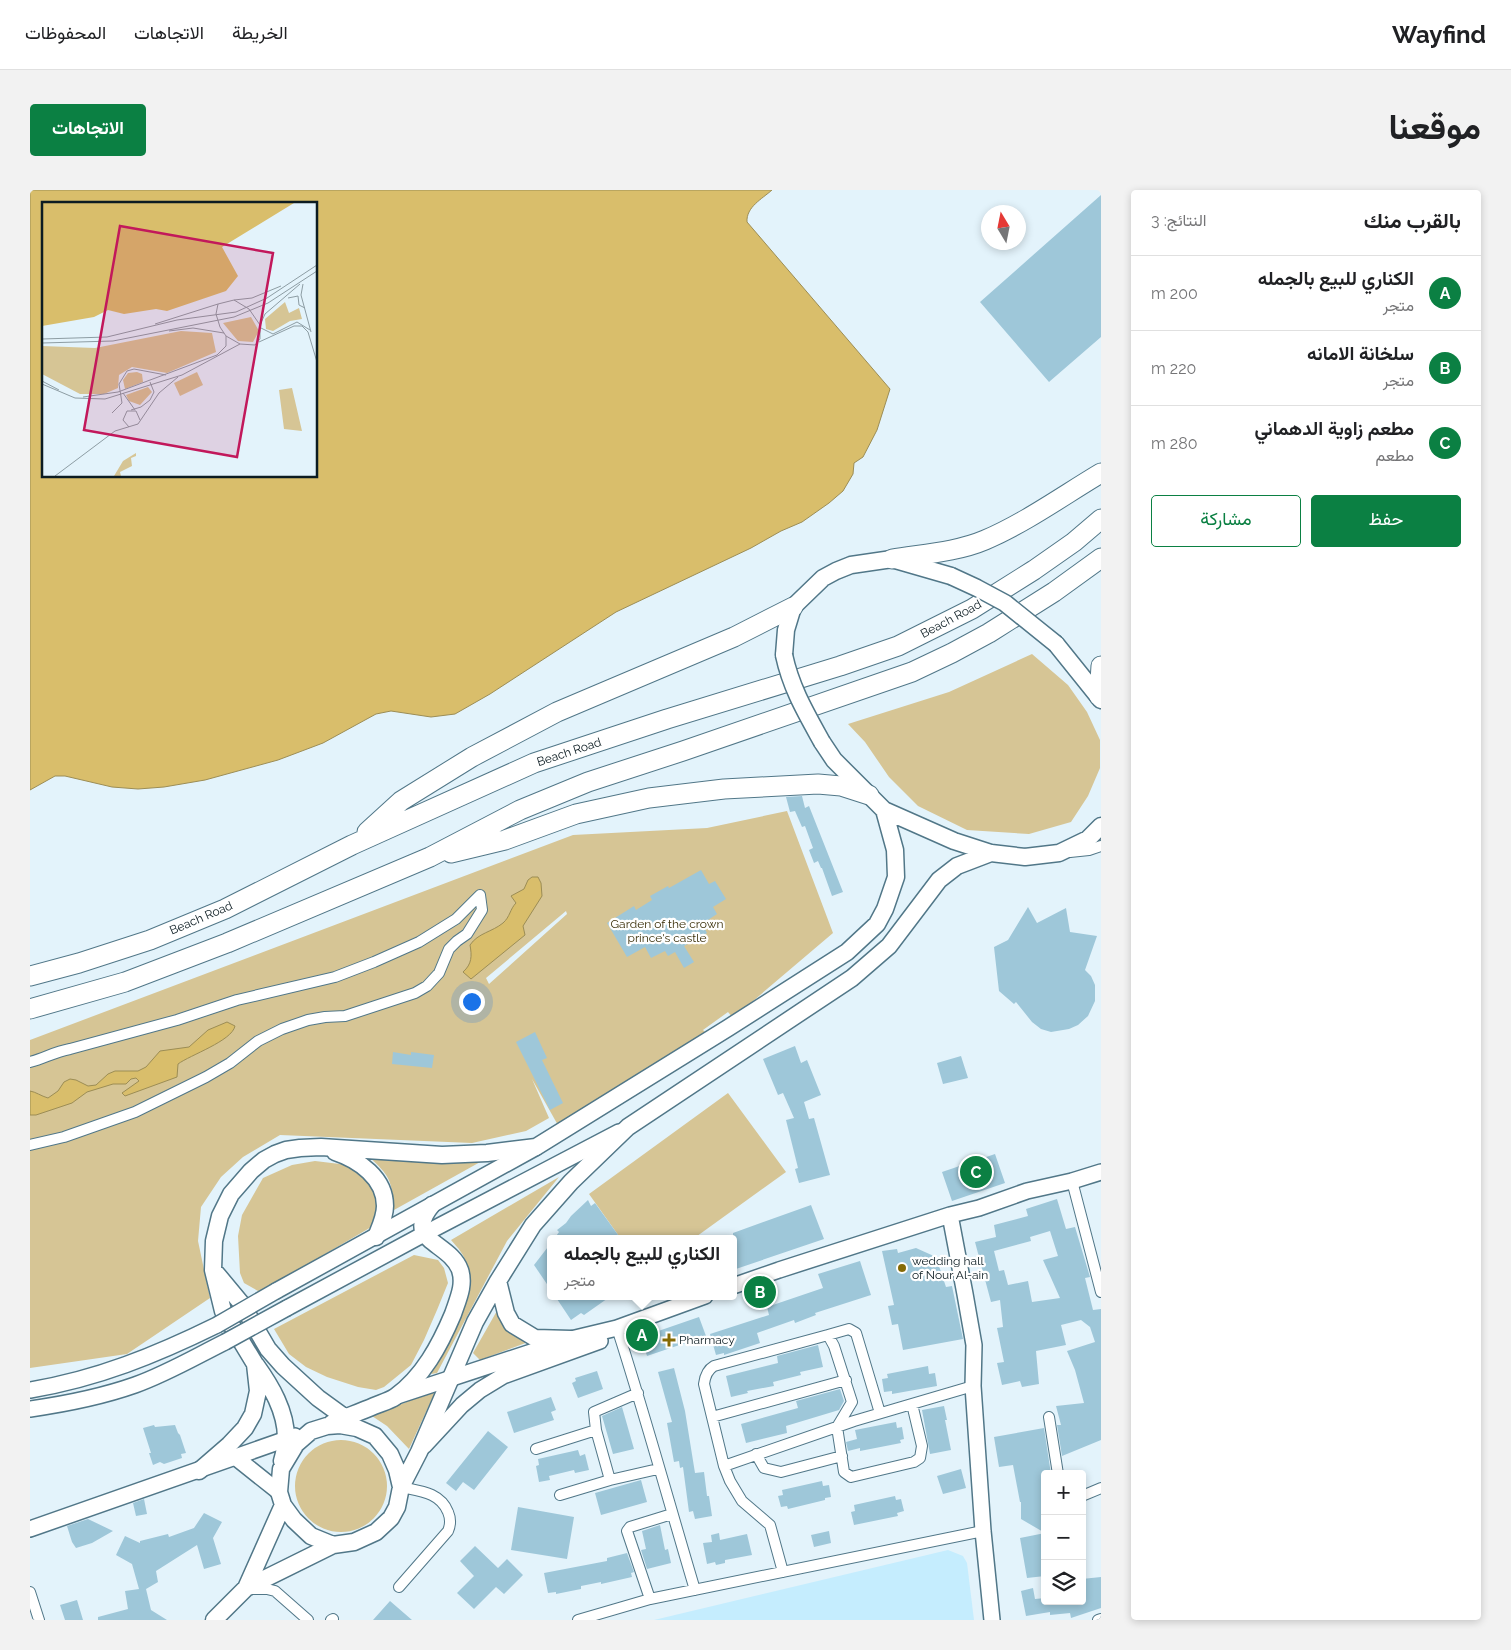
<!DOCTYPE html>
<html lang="ar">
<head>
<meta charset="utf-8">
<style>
	:root { --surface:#fff; --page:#f2f2f2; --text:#202124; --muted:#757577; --line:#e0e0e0; --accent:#0b8043 }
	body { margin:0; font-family:Raleway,Vazirmatn,sans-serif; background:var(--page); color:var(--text); direction:rtl }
	.controls { position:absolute; right:15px; bottom:15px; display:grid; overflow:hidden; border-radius:5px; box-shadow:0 2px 8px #0003 }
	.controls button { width:45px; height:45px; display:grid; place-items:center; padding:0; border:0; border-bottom:1px solid var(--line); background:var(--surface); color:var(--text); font:25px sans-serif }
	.compass { position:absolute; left:951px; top:15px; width:45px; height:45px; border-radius:50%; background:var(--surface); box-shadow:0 2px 8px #0003; rotate:350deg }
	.you { position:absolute; left:441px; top:811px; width:18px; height:18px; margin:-12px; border:4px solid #fff; border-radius:50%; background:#1a73e8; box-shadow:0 0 0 8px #1a73e833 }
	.badge { display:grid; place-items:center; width:32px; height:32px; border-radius:50%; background:var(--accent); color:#fff; font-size:16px; font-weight:700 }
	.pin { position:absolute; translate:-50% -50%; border:2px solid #fff; box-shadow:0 1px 5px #0006 }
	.popup { position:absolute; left:517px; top:1045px; width:190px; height:65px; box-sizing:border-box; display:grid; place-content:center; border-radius:5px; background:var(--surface); filter:drop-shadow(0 1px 4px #0005); font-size:16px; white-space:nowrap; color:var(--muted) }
	.popup b { font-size:19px; color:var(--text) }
	.popup::after { content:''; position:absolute; left:50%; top:100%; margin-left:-10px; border:10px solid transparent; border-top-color:var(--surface) }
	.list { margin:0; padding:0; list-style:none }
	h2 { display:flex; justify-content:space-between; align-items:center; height:65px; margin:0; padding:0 20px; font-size:21px }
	h2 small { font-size:16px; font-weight:400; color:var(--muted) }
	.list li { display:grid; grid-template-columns:32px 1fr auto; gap:15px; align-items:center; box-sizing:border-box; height:75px; padding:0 20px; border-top:1px solid var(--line) }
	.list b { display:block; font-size:19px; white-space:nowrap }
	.list p { margin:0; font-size:16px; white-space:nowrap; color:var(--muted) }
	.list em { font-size:16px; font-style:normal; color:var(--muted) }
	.actions { display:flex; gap:10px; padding:15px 20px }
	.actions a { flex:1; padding:11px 0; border:1px solid var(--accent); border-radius:5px; text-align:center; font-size:18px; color:var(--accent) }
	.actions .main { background:var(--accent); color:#fff }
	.icon { flex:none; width:28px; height:28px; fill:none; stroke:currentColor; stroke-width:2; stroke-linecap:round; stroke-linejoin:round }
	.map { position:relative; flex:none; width:1071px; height:1430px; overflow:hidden; direction:ltr; border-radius:5px }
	header { display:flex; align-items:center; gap:30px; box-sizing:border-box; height:70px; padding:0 25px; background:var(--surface); border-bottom:1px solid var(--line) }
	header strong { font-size:24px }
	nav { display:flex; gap:28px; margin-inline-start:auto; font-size:18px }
	.intro { display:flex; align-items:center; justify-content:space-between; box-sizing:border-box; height:120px; padding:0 30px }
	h1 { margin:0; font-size:35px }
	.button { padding:12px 22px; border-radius:5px; background:var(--accent); color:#fff; font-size:18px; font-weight:700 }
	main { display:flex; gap:30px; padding:0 30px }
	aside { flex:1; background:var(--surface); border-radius:5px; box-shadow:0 2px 8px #0003 }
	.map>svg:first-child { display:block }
	.built { fill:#c5edfe }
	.green { fill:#d6c595; fill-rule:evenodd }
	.water { fill:#d9be6b; stroke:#9c8d55; fill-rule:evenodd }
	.building { fill:#9ec7d9; fill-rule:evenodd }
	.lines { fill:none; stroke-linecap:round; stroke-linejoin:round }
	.street-casing { stroke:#517788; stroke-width:12 }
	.secondary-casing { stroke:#517788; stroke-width:18 }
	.primary-casing { stroke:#517788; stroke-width:19 }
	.highway-casing { stroke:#517788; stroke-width:21 }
	.street { stroke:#fff; stroke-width:10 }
	.secondary { stroke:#fff; stroke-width:15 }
	.primary { stroke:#fff; stroke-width:16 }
	.highway { stroke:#fff; stroke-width:19 }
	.secondary-bridge-casing { stroke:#517788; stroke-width:18; stroke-linecap:butt }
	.primary-bridge-casing { stroke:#517788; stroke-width:19; stroke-linecap:butt }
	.secondary-bridge { stroke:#fff; stroke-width:15 }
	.primary-bridge { stroke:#fff; stroke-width:16 }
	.poi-dot { fill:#856a05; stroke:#fff; stroke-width:2 }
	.labels { text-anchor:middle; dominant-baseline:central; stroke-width:4.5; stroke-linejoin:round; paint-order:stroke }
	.street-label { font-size:12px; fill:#0c1c22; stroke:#fff }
	.park-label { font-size:12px; fill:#392e08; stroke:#fff }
	.poi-label { font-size:12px; fill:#0c1c22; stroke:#fff; text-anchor:start }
	.inset-road { fill:none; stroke:#8d9da4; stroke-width:1 }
	.view { fill:#c2185b; fill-opacity:0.15; stroke:#c2185b; stroke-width:2.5 }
	.inset-edge { fill:none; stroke:#0c1c22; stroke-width:2.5 }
</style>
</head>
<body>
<header>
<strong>Wayfind</strong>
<nav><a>الخريطة</a><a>الاتجاهات</a><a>المحفوظات</a></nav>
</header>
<div class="intro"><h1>موقعنا</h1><a class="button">الاتجاهات</a></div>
<main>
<aside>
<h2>بالقرب منك<small>النتائج: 3</small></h2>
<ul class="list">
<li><span class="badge">A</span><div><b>الكناري للبيع بالجمله</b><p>متجر</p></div><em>200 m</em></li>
<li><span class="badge">B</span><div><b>سلخانة الامانه</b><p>متجر</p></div><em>220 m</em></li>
<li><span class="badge">C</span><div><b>مطعم زاوية الدهماني</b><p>مطعم</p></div><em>280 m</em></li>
</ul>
<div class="actions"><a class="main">حفظ</a><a>مشاركة</a></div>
</aside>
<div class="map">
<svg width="1071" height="1430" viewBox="0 0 1071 1430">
	<rect width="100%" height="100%" fill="#e3f3fb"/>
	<path class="built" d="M918,1360L933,1366L937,1373L944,1430H624Z"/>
	<path class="green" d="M1002,464L1038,495L1057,522L1070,550V578L1058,606L1041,632L999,644L937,640L888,616L859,587L835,552L818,534L919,502Z
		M757,621L803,743L703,828L698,822L673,840L679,846L529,937L502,889L519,928L496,941L442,953L250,945L213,967L191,987L171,1017L168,1051L180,1108L97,1164L0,1178V850L543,645L677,638ZM536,721L537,724L459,794L456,788Z
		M698,903L756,982L663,1049H591L559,1004Z
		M338,966L452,971L364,1020C362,990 360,986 338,966Z
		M285,971L318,975L345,995L348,1020L343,1036L230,1102L214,1093L210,1083L208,1046L212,1025L233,988L262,975Z
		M529,987L477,1051L407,1183L401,1184C413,1161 442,1099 437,1076C435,1065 428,1058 421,1050Z
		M384,1065L408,1070L414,1078L418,1093L407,1120L394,1150L381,1175L354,1197L346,1200L328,1197L297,1187L276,1177L259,1164L244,1139Z
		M468,1119L501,1151L450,1170L443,1163Z
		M406,1200L379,1259L357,1236L342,1226Z
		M265 1296a46 46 0 1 1 92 0a46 46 0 1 1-92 0Z"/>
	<path class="water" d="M0,0H742C732,9 716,17 717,32L860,199L847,240L833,267L824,273L823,284L813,301L799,313L772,332L751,341L721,358L586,422L460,504L425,524L401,527L361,521L346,524L293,553L248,570L175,590L134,597L108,599L82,597L35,586H25L0,600ZM14,14H286V286H14Z
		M502,687H508L511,693L512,706L493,736L495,745L441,789L433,782C442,774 442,766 440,755C448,743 462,742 473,733C480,727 480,719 486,713L481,706L494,699L498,690Z
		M197,832L205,836C202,851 160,865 148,874L147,887L95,906L92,903L109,891L106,888L101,889L96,894H83L57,902L42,913L6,925H0V901C6,902 11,906 18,908L28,901L34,892L40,889L46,890L58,896L66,895L78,884L85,881H108L116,877L130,861L159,857L178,840Z"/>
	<path class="building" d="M1071,5V147L1019,192L950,112Z
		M772,606L775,618L779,616L813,702L802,706L792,678H791L788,671L784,673L779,660L783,658L775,636L772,637L765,621L760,622L756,607Z
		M671,680L679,694L685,691L696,709L683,717L687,724L672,734L677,743L654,756L664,772L654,778L645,762L638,766L635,761L621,768L615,757L597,767L577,733L604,716L606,720L622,710L620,706L638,696L639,698Z
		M998,717L1007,733L1036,718L1040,742L1067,746L1055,780L1061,786L1065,795V811L1058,826L1048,835L1039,839L1021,842L1011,839L1002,832L986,812L984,814L969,801L964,757L978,750Z
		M505,842L517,868L512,870L533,913L520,920L486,852Z
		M765,856L771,873L777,870L791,905L774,912L779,929L784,928L800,985L769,993L765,979L768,978L756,930L764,928L753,903L748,905L733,869Z
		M363,862L381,865V862L404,865L402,878L362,874Z
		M931,866L938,888L913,894L907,873Z
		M965,964L975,993L922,1011L912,982Z
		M1027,1009L1036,1039L1045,1037L1060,1087L1055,1088L1063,1120L1071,1119V1250L1032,1266L1027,1235H1031L1026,1216L1054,1213L1045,1180L1037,1161L1065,1152L1060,1137L1051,1130L1031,1135L1036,1155L1006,1161L1009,1194L992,1197L990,1191L972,1195L967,1173L974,1172L967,1138L973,1137L970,1110L961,1112L945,1052L966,1047L964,1035L998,1026L996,1019ZM1020,1041L1028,1066L1013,1070L1030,1108L1002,1112L998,1091L978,1095L974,1080L969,1081L964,1061L1001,1051L1000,1047Z
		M558,1010L561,1016L565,1013L591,1049H524L529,1042L527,1040L536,1033L541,1026Z
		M781,1015L794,1049L703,1080V1043Z
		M521,1053V1100L504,1075Z
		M886,1058L906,1067L916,1097L922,1096L933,1149L873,1160L868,1134L862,1135L858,1116L864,1115L852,1061L867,1059L868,1063Z
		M830,1071L841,1105L785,1123L786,1125L765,1133L764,1130L727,1143L730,1153L694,1165V1163L686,1165L680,1144L739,1125L737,1117L793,1098L788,1084Z
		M525,1106H581L554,1125L551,1123L541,1130Z
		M669,1127L676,1146L617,1166L611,1147Z
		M788,1155L793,1177L770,1182L771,1185L743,1192L744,1196L717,1201L718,1203L701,1207L696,1186L748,1173L747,1166Z
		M898,1176L899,1184L905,1183L907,1196L862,1204V1201L854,1202L852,1189L858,1188L857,1184Z
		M644,1178L655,1221L665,1283L674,1282L677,1306H679L682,1326L665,1329L663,1321L659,1322L653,1277L650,1278L649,1271L644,1272L637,1233L642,1232L628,1182Z
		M567,1181L573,1199L548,1208L542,1193L546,1191L545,1188Z
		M810,1199L814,1211L809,1220L756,1236L757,1243L716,1253L711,1234L768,1218L766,1211Z
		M521,1207L526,1220L521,1222L524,1230L484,1243L477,1222Z
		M914,1216L917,1230H915L921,1260L900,1264L892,1220Z
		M592,1217L604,1259L583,1264L572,1226Z
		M866,1232L867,1238L872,1237L874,1249L870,1250L871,1253L830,1261V1258L818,1261L816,1252L827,1249L825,1240Z
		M124,1235L125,1237L145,1235L148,1243L150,1245L156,1263L151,1264L152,1268L134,1274L130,1272L123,1275L119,1263H121L113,1238Z
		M1014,1238L1021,1284H1015V1343L991,1329V1312H990L983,1275L969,1277L964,1247Z
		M458,1241L478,1257L444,1300L433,1292L426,1301L416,1293Z
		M548,1260L550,1266L555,1264L559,1280L545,1283L544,1280L519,1286L520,1290L509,1292L506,1276L509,1275L508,1269Z
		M931,1279L936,1298L913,1304L907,1286Z
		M611,1290L617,1312L571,1325L565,1303Z
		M792,1291L793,1296L799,1295L801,1307L795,1308V1310L758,1319L757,1316L751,1317L748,1306L753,1305L752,1300Z
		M865,1306L866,1310L871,1309L874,1321L867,1323L868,1326L824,1335L821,1322L825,1321L824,1315Z
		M114,1309L117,1324L106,1326L103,1313Z
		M488,1317L544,1327L537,1369L481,1360Z
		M174,1323L192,1332L183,1348L191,1374L174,1379L167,1355L126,1381L128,1392L116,1399L121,1420L137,1430H68V1427L98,1419L95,1401L109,1399L102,1374L86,1365L95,1346L110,1353V1351L138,1344L139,1347L164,1338Z
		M58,1329L83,1341L62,1353L46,1358L42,1352L37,1336Z
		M630,1335L635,1360L638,1359L641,1373L617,1379L611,1360L616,1359L612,1341Z
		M799,1341L801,1353L784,1357L781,1345Z
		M689,1343L690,1350L717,1344L722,1365L695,1370V1373L686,1375L685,1372L677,1374L673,1353L682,1352L681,1345Z
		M1015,1343V1386L997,1388L990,1348Z
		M445,1356L468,1378L477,1369L493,1385L474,1404L466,1397L444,1419L427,1403L444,1386L430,1371Z
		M597,1363L604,1382L601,1383L602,1387L571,1394V1392L551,1396V1399L526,1404V1402L518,1403L514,1383L577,1371V1368Z
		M1071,1387V1418L1041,1428L1040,1423L1020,1425V1422L996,1426L991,1401L1003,1398L1005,1409L1015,1408V1411H1052V1389Z
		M47,1410L53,1430H35L30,1415Z
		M360,1411L382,1430H343Z"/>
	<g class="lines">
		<defs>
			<path id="street" d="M1040,662L1059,660L1071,656
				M0,872C15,868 24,862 40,859L147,830L207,810L305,787L344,772L389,752L426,729L450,705L452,720L437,744L427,751L419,759L409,783L397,796L385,803L315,826L295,827L278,830L252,839L228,851L200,873L176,887L105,922L34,947L0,955
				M1042,991L1071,1102
				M587,1138C615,1225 639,1313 665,1400
				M798,1145L819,1139L826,1143L850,1223
				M682,1227L816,1190
				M1019,1227L1028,1284
				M566,1240L564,1222L608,1203
				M506,1259L566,1240L580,1290
				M726,1264L734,1278L751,1282L812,1266
				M694,1276L824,1231L943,1196
				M530,1305L580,1290L628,1279
				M1052,1306L1071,1298
				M753,1382L740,1335L712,1311L700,1291L694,1276L674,1194C675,1186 677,1180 684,1176L798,1145L804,1156L822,1212L807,1237L814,1282L821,1287L884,1272L890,1268L892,1256L882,1214
				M369,1397L418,1341C421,1334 421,1329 418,1322C410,1302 389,1301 371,1297
				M221,1399H237L245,1401L278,1430
				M0,1402L9,1430
				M620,1409L597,1341L600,1337L642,1324
				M301,1430L303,1429
				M548,1430L620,1409L953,1341
				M1068,1430L1071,1429"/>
			<path id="secondary" d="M920,1025L935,1104L944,1155L943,1196L953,1341L962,1430
				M703,1096L749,1080L920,1025L949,1018L997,1001L1042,991L1071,982
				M246,1101L505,958
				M257,1118L394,1044L589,942
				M0,1200C67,1189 126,1165 187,1135
				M367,1206L541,1149L587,1138L675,1106
				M0,1219C35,1214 71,1207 105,1195C136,1184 165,1167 195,1152
				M394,1256L432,1215L450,1200L473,1186L570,1151
				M205,1267L249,1302
				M0,1339L265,1246"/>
			<path id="primary" d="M1026,454L1071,510
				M754,465L756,440L763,417L793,388L806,381L821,375L862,369L921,386
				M792,552L804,570L854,620L924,651L961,663L995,667L1029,663L1058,649L1071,636
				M305,962C329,970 355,988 355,1016C355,1027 350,1037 346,1047
				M186,1083L211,1113L238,1159L253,1176L288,1208L321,1232
				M468,1091L476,1123L482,1134L505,1148L541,1149
				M226,1175C241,1196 256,1221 256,1248C256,1255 254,1264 252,1271
				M302,1233C316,1227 330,1222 344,1216C351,1213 359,1211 365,1207C393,1187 410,1155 423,1124C428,1109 435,1095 430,1080C420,1052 372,1051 402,1015
				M169,1281L199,1255L215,1238L223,1224L228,1201L225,1174L193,1121L183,1080L184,1051L190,1026L201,1004L221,981L234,970L245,964L256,960L270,958L291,957L412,965L457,963L506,957L698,838L817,762L847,734L855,719L866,687L865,660L854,620
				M371,1297L367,1280L360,1264L345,1246L327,1238L310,1235L297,1236L281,1241L266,1254L251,1279L249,1302L253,1315L264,1330L281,1346L303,1355L324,1352L346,1342L361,1328L367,1317L371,1297L389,1262L445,1132L468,1091L503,1035L541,992L598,937L822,788L859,756L909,690L927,676L961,663
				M216,1398L253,1315
				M184,1430L216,1398L303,1355"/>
			<path id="highway" d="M862,369C892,364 927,362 955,350C995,333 1034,305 1071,283
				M1069,506L1071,476
				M337,642L371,611L442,567L527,522L704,447L763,417
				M421,663L475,650L546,624L619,608L694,599L788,594L811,596L839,605
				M0,786L49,773L120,750L195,719L322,655L504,573L637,529L810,476L868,456L942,419L1004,380L1044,352L1071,329
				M0,819L95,792L197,753L400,667L490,620L558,592L653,561L882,482L922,463L959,443L1024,402L1071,368"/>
		</defs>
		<use href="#street" class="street-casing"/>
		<use href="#secondary" class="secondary-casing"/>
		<use href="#primary" class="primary-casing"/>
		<use href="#highway" class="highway-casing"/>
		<use href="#street" class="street"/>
		<use href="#secondary" class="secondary"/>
		<use href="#primary" class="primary"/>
		<use href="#highway" class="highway"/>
		<defs>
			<path id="secondary-bridge" d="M187,1135L246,1101
				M195,1152L257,1118"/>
			<path id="primary-bridge" d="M921,386L947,398L975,413L1026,454
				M754,465C761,498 776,523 792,552"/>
		</defs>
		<use href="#secondary-bridge" class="secondary-bridge-casing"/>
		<use href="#primary-bridge" class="primary-bridge-casing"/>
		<use href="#secondary-bridge" class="secondary-bridge"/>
		<use href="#primary-bridge" class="primary-bridge"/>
	</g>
	<g class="poi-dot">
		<circle cx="872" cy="1078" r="5"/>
		<path d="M636.5 1142.5h5v5h5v5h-5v5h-5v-5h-5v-5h5z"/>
	</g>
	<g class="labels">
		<g class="street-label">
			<text transform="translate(921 429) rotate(-28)">Beach Road</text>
			<text transform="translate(539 562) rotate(-18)">Beach Road</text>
			<text transform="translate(171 728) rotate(-23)">Beach Road</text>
		</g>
		<g class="park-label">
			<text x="637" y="734">Garden of the crown<tspan x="637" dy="14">prince's castle</tspan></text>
		</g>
		<g class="poi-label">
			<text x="882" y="1071">wedding hall<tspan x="882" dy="14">of Nour Al-ain</tspan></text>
			<text x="649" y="1150">Pharmacy</text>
		</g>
	</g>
	<g transform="translate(12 12)">
		<rect width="275" height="275" fill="#e3f3fb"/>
		<path d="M243,100L247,111L257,106L260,117L248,119L231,129L224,127L223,117ZM209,115L217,129L211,140L196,139L181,121ZM139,129L170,131L174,150L125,171L90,165L77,173L76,186L62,192H38L0,172V144L53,146ZM95,170L100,172L101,180L83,187L81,178L86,171ZM155,170L161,183L138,194L132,181ZM106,185L110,190L98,203L87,199L84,193ZM250,186L260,229L242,227L237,188ZM94,251V254L89,256L90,264L78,270L79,274H72L81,259Z" fill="#d6c595"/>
		<path d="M0,1H252L180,45L196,74L184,89L125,109L114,107L82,112L66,108L52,115L0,124Z" fill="#d9be6b"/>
		<path class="inset-road" d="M261,82L259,93L269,130M246,96L256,94L257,103L263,106M192,98L207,107L218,123V137L213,143L198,142L184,134L178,125L174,112L176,102ZM192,98L210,96L239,84M113,122L176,102M218,123L223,112L258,82M219,126L231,132L255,120L268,128M127,129L151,126L182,131M0,137L65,135L135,118L194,110L225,96L275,63M217,140L252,124H260L266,130L275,160M0,141L71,139L192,115L226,101L275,69M0,179L17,188M0,182L33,196L63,197L140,173L198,142M81,191L93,208M41,195L76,190L175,153L184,144V134M89,208L99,205L108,198L112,190L108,180M70,211L80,201L77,182L85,169L92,167L124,173M87,225L81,218L85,209H94L98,218M13,274L73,229L96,222L117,191L136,175"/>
		<path class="view" d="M78,24L231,51L195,255L42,228Z"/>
		<rect width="275" height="275" class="inset-edge"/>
	</g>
</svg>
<div class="controls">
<button>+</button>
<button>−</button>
<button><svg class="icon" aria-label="layers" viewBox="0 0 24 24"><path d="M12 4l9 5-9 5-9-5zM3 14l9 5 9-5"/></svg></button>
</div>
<svg class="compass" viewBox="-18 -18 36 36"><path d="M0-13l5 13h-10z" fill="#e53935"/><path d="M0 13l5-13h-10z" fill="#757577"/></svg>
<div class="you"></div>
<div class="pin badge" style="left:612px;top:1145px">A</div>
<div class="popup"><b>الكناري للبيع بالجمله</b>متجر</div>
<div class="pin badge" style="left:730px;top:1102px">B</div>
<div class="pin badge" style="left:946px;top:982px">C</div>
</div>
</main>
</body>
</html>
